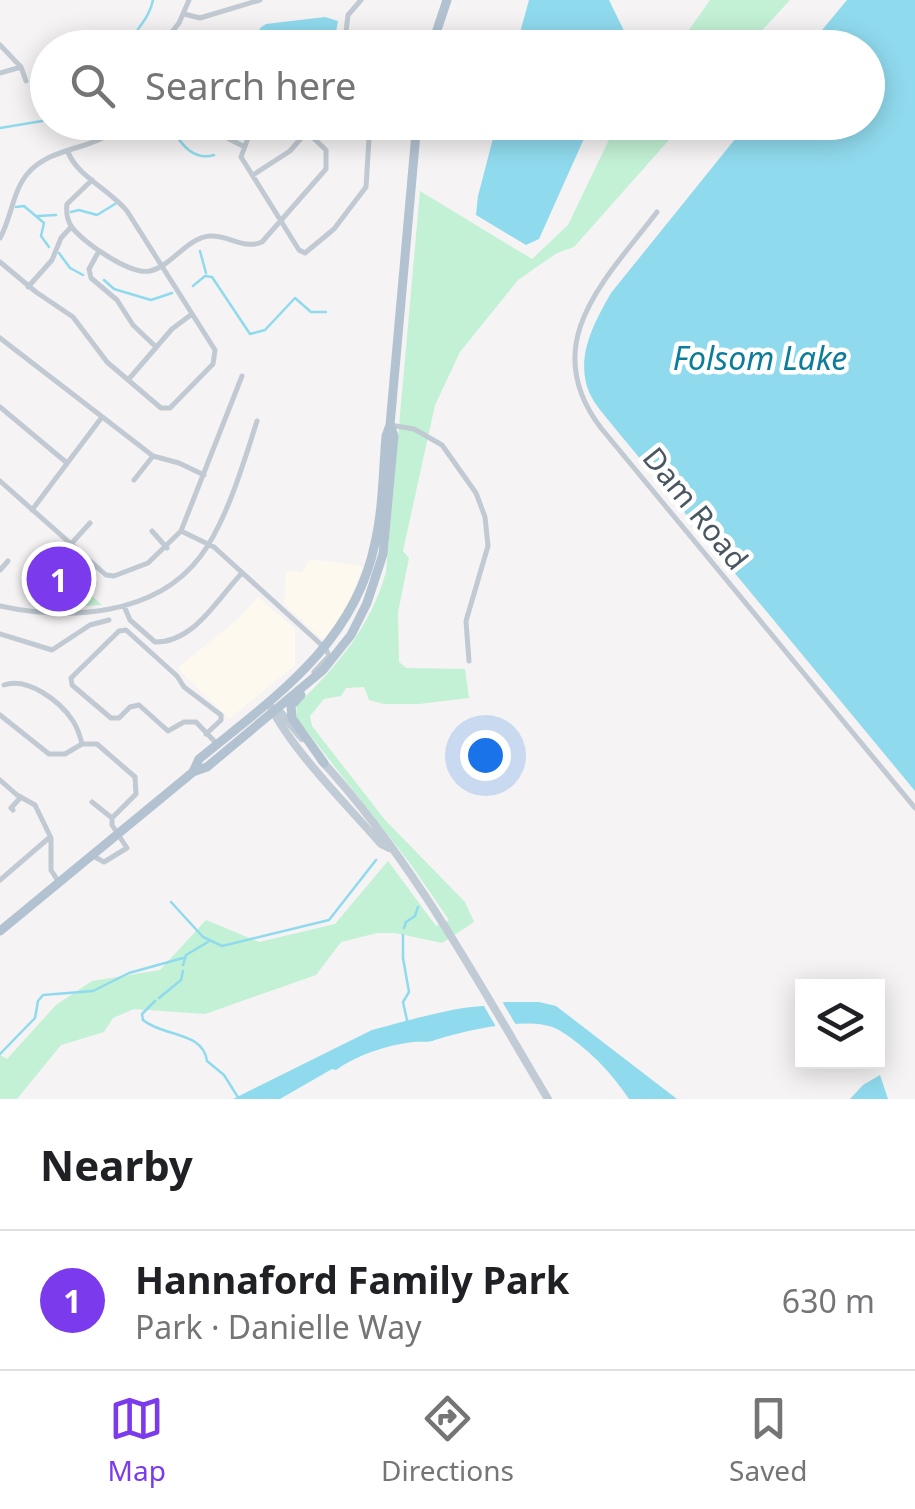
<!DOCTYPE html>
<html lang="en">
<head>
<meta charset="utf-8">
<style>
	:root { --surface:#fff; --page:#f2f2f2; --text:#202124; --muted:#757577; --line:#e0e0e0; --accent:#7c3aed }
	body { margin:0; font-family:"Noto Sans",sans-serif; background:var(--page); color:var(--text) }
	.controls { position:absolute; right:30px; bottom:30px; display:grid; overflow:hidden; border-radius:0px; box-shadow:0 5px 25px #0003 }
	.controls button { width:90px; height:90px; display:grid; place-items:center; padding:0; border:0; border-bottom:2px solid var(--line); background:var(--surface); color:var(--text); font:50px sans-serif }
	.you { position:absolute; left:485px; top:755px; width:35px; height:35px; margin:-25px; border:8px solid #fff; border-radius:50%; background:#1a73e8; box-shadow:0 0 0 15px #1a73e833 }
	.badge { display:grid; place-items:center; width:65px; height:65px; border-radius:50%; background:var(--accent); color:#fff; font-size:32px; font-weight:700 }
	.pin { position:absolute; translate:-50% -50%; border:5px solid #fff; box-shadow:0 2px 10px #0006 }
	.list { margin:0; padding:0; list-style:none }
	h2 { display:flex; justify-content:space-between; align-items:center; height:130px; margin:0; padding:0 40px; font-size:42px }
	h2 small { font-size:32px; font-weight:400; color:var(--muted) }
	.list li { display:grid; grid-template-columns:65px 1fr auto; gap:30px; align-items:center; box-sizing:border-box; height:140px; padding:0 40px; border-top:2px solid var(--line) }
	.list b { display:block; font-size:38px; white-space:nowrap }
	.list p { margin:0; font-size:32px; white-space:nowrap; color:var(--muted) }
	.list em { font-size:32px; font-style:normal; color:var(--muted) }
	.icon { flex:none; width:55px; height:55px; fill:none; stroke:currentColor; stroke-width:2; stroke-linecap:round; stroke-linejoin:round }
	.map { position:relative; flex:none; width:915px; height:1099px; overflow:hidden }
	.search { position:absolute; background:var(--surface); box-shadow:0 5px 25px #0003; left:30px; right:30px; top:30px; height:110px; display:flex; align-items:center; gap:25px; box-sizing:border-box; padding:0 35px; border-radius:55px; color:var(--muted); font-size:38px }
	.sheet { height:270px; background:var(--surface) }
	nav { display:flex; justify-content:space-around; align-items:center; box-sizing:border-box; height:140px; border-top:2px solid var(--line); background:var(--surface); font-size:28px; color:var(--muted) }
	nav a { display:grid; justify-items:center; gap:5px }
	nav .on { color:var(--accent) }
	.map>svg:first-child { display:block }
	.commercial { fill:#fdf9ef }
	.green { fill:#c3f1d5 }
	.water { fill:#90daee }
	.pier { fill:#f5f3f3 }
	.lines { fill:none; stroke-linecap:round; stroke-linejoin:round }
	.stream { stroke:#90daee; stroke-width:2.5 }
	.street { stroke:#c1cad2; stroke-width:5 }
	.secondary { stroke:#c1cbd6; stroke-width:8 }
	.primary { stroke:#b3c2d1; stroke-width:9 }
	.labels { text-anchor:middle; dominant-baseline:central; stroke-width:9; stroke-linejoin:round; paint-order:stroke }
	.street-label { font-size:30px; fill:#4a5661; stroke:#fff }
	.water-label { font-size:32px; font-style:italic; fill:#0c7c9b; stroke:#fff }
</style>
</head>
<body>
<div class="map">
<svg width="915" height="1099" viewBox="0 0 915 1099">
	<rect width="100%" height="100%" fill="#f5f3f3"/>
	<path class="commercial" d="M310,559L363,566L348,607L326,639L321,638L284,604L286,571L302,572Z
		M258,597L295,629V665L229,719L177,668L237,620Z"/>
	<path class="green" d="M710,0H790L747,47H677Z
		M617,123H684L574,247L557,253L518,280L460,352L435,405L403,551L409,558L398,612L399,662L406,668L465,669L469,698L419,704H384L369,700L364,687L346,688L341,696L324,699L310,716L312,726L385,820L465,902L474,922L442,943L395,933H377L341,942L316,975L205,1014L134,1009L113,1018L104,1032L61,1045L17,1099H0V1055L7,1059L56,1005L92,981L160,970L206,920L259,942L335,924L388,861L436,926L449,920L412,866L296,717L297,705C337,666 370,628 386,572L420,191L532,259L568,225Z
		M44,552L102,605L47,608Z"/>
	<path class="water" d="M529,0H609L628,39L624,47H516Z
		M847,0H915V791L618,432C609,420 595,406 589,392C575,357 594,323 611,293L748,123L868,122V48L808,47Z
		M325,17L338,21L336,32L306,34L273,46L265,45L259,38L260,28L266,24Z
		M497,123H591L539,239L526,245L476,215L478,196Z
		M505,1002H539L556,1006L677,1099H629C611,1072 587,1047 559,1030C532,1014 463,1031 435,1040C428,1043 420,1041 413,1042C387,1045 357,1055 336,1070L332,1069L280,1099H233L372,1030C402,1022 423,1016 452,1010C470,1006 486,1007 505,1002Z
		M880,1075L888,1099H850L863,1085Z"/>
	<path class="pier" d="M500,998L519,1030L499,1032L481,1001Z"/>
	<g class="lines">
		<path class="stream" d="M250,33L259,31
			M127,48C135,29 149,20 153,0
			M166,122C179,139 190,162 214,155
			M0,128L48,120
			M16,207L24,206L44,223L41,236L49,247
			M71,212L79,210L97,215L115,204
			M38,216L56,215
			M200,251L206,273
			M59,253L70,268L83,275
			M104,280L114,289L151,300L172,293
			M193,286L205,276L212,277L250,334L265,330L295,298L311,312H326
			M171,902L203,937L222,946L329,920L376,860
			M404,928L406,922L415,916L418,907
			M403,935V958L409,992L403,1002L407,1020
			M183,965L186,955L208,942
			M159,998L181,980L183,971
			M155,1001L142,1014L143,1020C163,1037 203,1031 207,1061L224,1075L239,1099
			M0,1054L35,1018L38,1001L43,995L93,991L129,973L183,958"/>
		<path class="street" d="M184,14L200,18L260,0
			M0,45L21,67
			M159,48L179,23L189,0
			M344,48L348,15L361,0
			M0,73L21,67L26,81
			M217,122L229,139L243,146
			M254,122L241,157L299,250L305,253L334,229L366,187L370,122
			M253,175L290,151L315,122
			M92,180L67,204C66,211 67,219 71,226C82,242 130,275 150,271C172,266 186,238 210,236C229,235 244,250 262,242L326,169V150L307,132
			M657,212C606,279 536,343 601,428L915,808
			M0,238C12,217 12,192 28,173C54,144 97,152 124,122
			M99,251L89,269L91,278L117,300L133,325L156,347
			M0,262L36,292L73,317L107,362L161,408H170L213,364L215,350L127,211C109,189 77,176 68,152
			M28,287L52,260L61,238L71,227
			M0,338L153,456L179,463L204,475
			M128,380L172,329L192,314
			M0,407L67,463
			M390,425L414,429L442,445L476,493L485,517L488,546L466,621L469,661
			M134,480L153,456
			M0,481L106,575L114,576L148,563L181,531L242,376
			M32,510L102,417
			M152,531L167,548
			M181,531L214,547L326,649L329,656L314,672
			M71,544L90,523
			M0,570L8,561
			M0,606C68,621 155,616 200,557C226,523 244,462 257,421
			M124,606L130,620L155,642C195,642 217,599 242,573
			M0,634L52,650L90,625L109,620
			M4,685C28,677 60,701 73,721C77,727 80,736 82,744
			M0,715L49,754H65L82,744H97L135,777L136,794L112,818V825L127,848L104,862L93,856
			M206,734L221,720V715L184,687L177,676L126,630L119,631L71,678L72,685L111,718H119L130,707L139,705L168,731L184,722H196L217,744
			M0,780L17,795L35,805L51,838V870L58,881
			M92,802L112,818
			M13,810L11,808L21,797
			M0,880L50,837"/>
		<path class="secondary" d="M271,707C291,749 349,807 381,844L389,848
			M274,710L281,713L302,738
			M321,760C413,860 478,982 548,1099"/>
		<path class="primary" d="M431,48L447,0
			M301,695L291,706L292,718L324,763
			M193,772L199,759C274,698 355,643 375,543C383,508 383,472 386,436L390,425L417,122
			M0,931L193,772L207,767L323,670L351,635L367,603L383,554L394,436L391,427"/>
	</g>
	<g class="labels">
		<g class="street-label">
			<text transform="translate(696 508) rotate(51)">Dam Road</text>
		</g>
		<g class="water-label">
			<text x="760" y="357">Folsom Lake</text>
		</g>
	</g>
</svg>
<div class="controls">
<button><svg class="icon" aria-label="layers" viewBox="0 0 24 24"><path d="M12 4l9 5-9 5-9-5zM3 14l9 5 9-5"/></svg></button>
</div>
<div class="you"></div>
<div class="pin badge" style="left:59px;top:579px">1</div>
<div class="search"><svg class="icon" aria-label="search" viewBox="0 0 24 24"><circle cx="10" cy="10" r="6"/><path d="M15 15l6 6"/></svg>Search here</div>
</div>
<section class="sheet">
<h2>Nearby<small></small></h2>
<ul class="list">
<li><span class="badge">1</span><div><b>Hannaford Family Park</b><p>Park · Danielle Way</p></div><em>630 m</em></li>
</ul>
</section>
<nav>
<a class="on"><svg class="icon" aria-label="map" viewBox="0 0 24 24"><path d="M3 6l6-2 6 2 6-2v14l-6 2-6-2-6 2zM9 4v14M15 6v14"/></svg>Map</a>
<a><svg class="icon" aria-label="directions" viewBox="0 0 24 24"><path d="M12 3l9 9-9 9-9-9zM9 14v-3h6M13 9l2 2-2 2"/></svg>Directions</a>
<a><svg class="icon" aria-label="saved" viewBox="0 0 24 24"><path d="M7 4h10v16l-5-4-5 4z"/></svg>Saved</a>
</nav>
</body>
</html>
